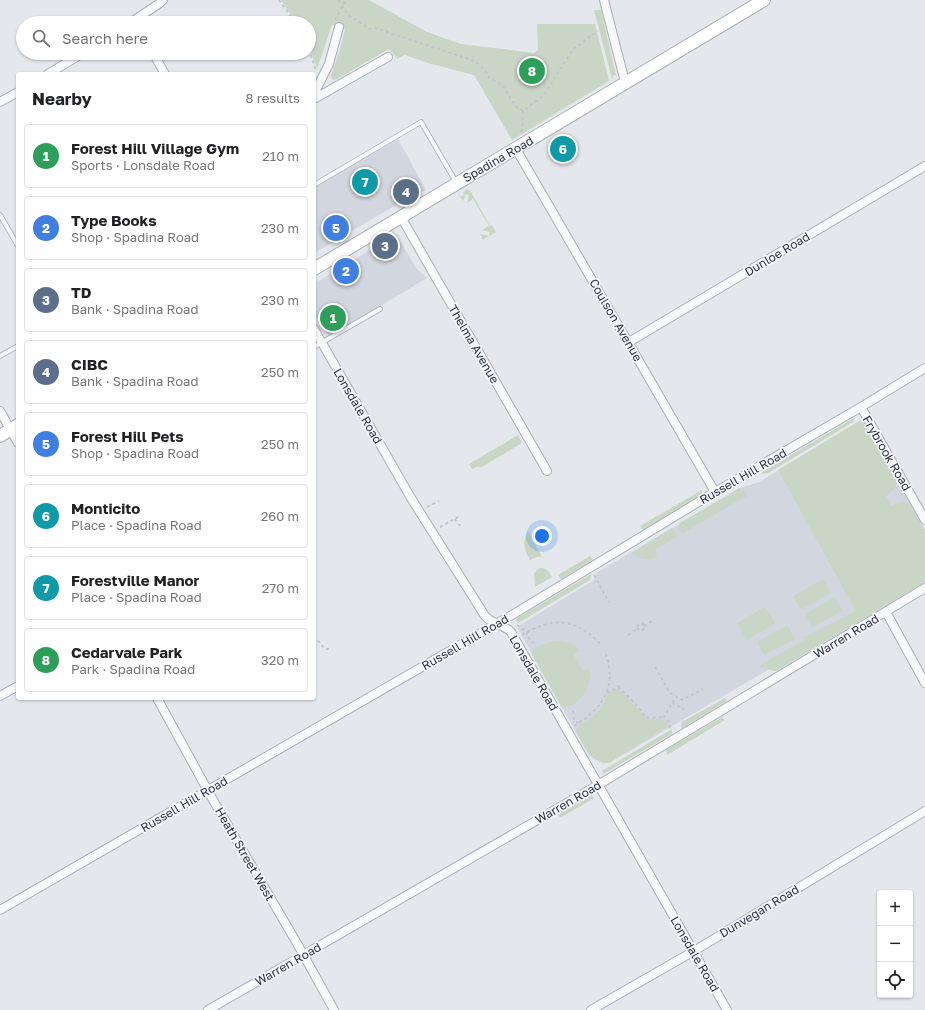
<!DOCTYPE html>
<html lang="en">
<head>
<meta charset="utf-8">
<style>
	:root { --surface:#fff; --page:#f6f6f6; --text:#202124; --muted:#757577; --line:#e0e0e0; --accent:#d1495b }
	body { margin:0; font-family:"Golos Text",sans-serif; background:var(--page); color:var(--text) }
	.controls { position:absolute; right:12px; bottom:12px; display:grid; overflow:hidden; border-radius:4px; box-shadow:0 1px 3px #0004 }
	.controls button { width:36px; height:36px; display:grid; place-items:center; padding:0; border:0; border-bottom:1px solid var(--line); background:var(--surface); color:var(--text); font:20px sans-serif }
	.you { position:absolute; left:542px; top:536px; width:14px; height:14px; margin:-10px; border:3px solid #fff; border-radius:50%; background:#1a73e8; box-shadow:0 0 0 6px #1a73e833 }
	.badge { display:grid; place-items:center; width:26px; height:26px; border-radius:50%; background:var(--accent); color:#fff; font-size:13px; font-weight:700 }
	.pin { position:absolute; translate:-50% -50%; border:2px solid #fff; box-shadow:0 1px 4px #0006 }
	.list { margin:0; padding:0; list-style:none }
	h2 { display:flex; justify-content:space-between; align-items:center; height:52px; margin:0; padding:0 16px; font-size:17px }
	h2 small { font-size:13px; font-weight:400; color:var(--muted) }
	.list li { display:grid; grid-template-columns:26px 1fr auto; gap:12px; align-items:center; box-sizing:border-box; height:64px; margin:0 8px 8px; padding:0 8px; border:1px solid var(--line); border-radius:4px }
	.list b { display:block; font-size:15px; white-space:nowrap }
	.list p { margin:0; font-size:13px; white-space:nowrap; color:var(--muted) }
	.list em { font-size:13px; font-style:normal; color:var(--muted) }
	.icon { flex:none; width:22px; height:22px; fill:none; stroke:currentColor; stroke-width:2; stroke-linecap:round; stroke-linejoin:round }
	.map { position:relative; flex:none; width:925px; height:1010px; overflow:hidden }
	.search { position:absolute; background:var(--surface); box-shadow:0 1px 3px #0004; left:16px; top:16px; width:300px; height:44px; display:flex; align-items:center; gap:10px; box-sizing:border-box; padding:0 14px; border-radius:22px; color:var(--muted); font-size:15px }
	.panel { position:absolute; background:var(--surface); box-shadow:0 1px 3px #0004; left:16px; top:72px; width:300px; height:628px; border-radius:4px }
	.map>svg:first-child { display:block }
	.built { fill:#d2d6de }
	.green { fill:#c9d6c5 }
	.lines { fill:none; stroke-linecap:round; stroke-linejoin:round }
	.lane-casing { stroke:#a9aeb7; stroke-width:5.5 }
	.street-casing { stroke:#a9aeb7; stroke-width:10 }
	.secondary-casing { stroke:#a9aeb7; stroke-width:14 }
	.path { stroke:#c2c5cb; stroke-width:2; stroke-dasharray:3 3; stroke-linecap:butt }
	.lane { stroke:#f7f8fa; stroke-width:4 }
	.street { stroke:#f7f8fa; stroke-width:8 }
	.secondary { stroke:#fff; stroke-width:12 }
	.labels { text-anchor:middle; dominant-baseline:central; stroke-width:3.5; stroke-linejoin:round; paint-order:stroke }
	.street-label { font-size:12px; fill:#2b3445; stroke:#f4f6f9 }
</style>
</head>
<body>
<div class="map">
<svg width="925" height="1010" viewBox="0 0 925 1010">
	<rect width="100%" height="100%" fill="#e4e7ec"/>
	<path class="built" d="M398,139L426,190L396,205L314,253V187Z
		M396,234L417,269L427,278L329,337L314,312V284Z
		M861,420L863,421L925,530V582L776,671L768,670L609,763H602L589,755L517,627L594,580L596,573L740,488L759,482Z"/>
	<path class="green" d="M281,0H369L427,32L461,44L534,53L538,50L537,24H595L609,81L512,140L474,75L428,63L405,55L397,59L389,49L335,80L332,79L331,75L340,50L345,29L332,25L317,69L309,46V23H297Z
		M594,10H601L616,75H614L612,79Z
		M467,189L471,192L490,226L492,225L496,232L483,240L480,234L489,236L490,232L482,230L489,226L473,199L467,203L469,195L466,194L463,201L460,197L464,195L463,192Z
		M855,418L853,422L768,473L763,474L762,472L852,419Z
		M861,420L863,421L896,479V488L886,496L892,506L899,502H903L910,505L925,530V582L776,671L759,666L804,640L803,638L856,611L778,470Z
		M518,435L522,443L480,468L479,466L472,469L469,464Z
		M740,488L741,491L743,490L747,497L745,498L744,497L682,534L678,528L680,527L678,524Z
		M702,490V493L698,497L643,530L640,526Z
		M672,528L678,536L655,550L657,555C653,563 636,558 631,553Z
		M528,531L542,557H537L530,560C524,550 522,542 528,531Z
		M590,556L593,560L561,579L558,575Z
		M540,568C547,568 548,571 552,577L535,587L534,574L537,570Z
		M591,574V578L590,580L518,623L516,620L517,618Z
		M823,579L831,593L801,610L793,596Z
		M835,597L842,611L812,628L805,614Z
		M765,607L775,624L747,640L737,623Z
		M787,625L795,639L764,655L757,642Z
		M555,641C565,641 573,643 580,650L574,655L577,662L583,671L590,669C592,686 582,706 562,708L531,653L538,646Z
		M618,688L646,718L650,719H659L668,722L669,726L609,763C590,763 585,747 576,732L579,725L590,719L603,706L608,694Z
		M725,698L727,701L681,729L682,722Z
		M722,717L725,720L667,755L666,750Z
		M672,729V734L603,774L602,771Z
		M592,795L594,798L560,818L558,814Z"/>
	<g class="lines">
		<defs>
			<path id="lane" d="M314,185L421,122L456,182
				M0,215L18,246
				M314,347L380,309
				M0,356L18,346"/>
			<path id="street" d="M604,0L625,82
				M130,23L160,3L163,0
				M153,53L165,74
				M48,74L83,53
				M314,94L329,64L339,27
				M314,99L388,57
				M0,102L18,92
				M516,149L715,492
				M401,217L547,471
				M314,329L411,498L485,616C492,624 503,624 511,632L727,1010
				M629,342L925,166
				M861,407L925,520
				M0,411L18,443
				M886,612L925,683
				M0,696L18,686
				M157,698L213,800L298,945L334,1010
				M0,910L512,615L715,492L861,407L925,368
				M208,1010L598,785L925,588
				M591,1010L694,951L925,811"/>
			<path id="secondary" d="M314,269L764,0
				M0,436L18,425"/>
		</defs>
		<use href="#lane" class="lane-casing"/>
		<use href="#street" class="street-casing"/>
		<use href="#secondary" class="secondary-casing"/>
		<path class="path" d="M279,0L296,23
			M339,0L348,15L370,29L375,28L475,61L485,70L489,77L503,86L517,108L523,111
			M335,20L346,0
			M309,49L316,71
			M522,132L523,111L544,95L569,55L576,47L598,31
			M427,507L439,501
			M455,519L459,525H463
			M440,527L460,516
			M594,575L609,602
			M637.5 627a3.5 3.5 0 1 1 7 0a3.5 3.5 0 1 1-7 0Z
			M517,625L527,632V636L533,643
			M644,626L654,620
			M522,635C553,617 576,617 601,645
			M628,635L637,629
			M314,636L325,649H329
			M655,667L670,693L682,700L703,689
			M618,687L631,699L646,717L650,718L664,717
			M607,693L623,684
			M672,703L684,709
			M573,711L574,720L578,723
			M574,726C602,709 617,688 606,654
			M670,728L669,722L664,717L676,697"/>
		<use href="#lane" class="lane"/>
		<use href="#street" class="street"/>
		<use href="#secondary" class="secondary"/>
	</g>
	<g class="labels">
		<g class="street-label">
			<text transform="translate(498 159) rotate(-30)">Spadina Road</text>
			<text transform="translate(777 254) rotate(-31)">Dunloe Road</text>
			<text transform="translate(616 320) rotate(60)">Coulson Avenue</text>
			<text transform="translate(474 344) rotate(60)">Thelma Avenue</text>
			<text transform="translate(358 406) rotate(60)">Lonsdale Road</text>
			<text transform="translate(887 453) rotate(60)">Frybrook Road</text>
			<text transform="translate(743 476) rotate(-30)">Russell Hill Road</text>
			<text transform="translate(846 636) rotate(-31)">Warren Road</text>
			<text transform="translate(465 642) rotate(-30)">Russell Hill Road</text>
			<text transform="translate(534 673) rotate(60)">Lonsdale Road</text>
			<text transform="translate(568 802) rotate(-30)">Warren Road</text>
			<text transform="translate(184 804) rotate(-30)">Russell Hill Road</text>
			<text transform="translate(245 854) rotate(60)">Heath Street West</text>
			<text transform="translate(759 911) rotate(-31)">Dunvegan Road</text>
			<text transform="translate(695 954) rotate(60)">Lonsdale Road</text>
			<text transform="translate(288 964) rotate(-30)">Warren Road</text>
		</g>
	</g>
</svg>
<div class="controls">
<button>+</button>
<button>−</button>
<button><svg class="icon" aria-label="locate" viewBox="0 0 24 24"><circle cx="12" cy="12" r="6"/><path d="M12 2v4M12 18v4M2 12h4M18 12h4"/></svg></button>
</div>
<div class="you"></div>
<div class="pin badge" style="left:333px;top:318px;background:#2e9e5b">1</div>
<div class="pin badge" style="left:346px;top:271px;background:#3f7fe0">2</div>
<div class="pin badge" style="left:385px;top:246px;background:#5c6f8a">3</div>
<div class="pin badge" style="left:406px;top:192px;background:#5c6f8a">4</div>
<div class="pin badge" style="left:336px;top:228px;background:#3f7fe0">5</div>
<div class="pin badge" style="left:563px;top:149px;background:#0f9aa8">6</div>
<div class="pin badge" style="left:365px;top:182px;background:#0f9aa8">7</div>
<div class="pin badge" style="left:532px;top:71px;background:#2e9e5b">8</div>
<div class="search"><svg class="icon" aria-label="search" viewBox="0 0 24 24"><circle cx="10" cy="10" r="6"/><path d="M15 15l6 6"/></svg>Search here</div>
<section class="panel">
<h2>Nearby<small>8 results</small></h2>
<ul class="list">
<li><span class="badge" style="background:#2e9e5b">1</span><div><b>Forest Hill Village Gym</b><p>Sports · Lonsdale Road</p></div><em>210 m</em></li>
<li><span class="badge" style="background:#3f7fe0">2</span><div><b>Type Books</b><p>Shop · Spadina Road</p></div><em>230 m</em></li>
<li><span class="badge" style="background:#5c6f8a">3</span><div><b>TD</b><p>Bank · Spadina Road</p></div><em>230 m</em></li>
<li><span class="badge" style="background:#5c6f8a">4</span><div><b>CIBC</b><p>Bank · Spadina Road</p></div><em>250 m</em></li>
<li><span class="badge" style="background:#3f7fe0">5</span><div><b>Forest Hill Pets</b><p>Shop · Spadina Road</p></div><em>250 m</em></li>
<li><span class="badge" style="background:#0f9aa8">6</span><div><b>Monticito</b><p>Place · Spadina Road</p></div><em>260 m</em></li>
<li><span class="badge" style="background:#0f9aa8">7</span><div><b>Forestville Manor</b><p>Place · Spadina Road</p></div><em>270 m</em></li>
<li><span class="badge" style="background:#2e9e5b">8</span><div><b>Cedarvale Park</b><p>Park · Spadina Road</p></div><em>320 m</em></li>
</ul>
</section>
</div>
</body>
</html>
